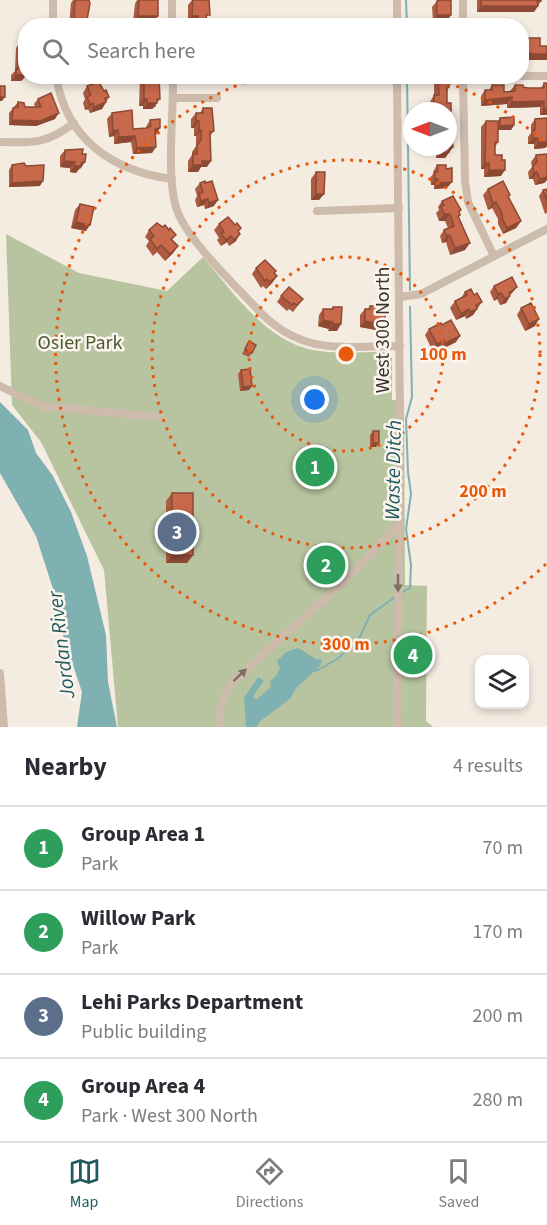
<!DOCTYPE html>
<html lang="en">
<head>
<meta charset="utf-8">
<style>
	:root { --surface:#fff; --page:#f7f7f7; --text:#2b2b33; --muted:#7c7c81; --line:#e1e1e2; --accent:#1f5a5e }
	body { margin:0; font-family:"Source Sans 3",sans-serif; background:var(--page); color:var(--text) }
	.controls { position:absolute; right:18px; bottom:18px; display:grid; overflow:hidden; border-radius:12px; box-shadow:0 3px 9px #0003 }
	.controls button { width:54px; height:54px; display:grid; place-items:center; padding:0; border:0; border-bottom:2px solid var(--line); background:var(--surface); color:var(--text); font:30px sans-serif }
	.compass { position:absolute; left:403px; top:102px; width:54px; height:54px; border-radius:50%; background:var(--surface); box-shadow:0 3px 9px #0003; rotate:270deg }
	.you { position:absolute; left:315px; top:400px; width:21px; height:21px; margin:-15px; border:4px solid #fff; border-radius:50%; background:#1a73e8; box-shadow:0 0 0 9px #1a73e833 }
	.badge { display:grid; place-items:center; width:39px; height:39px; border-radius:50%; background:var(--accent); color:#fff; font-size:20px; font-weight:700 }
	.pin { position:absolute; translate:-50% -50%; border:3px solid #fff; box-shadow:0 2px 6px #0006 }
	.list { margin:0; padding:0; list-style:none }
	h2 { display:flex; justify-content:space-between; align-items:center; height:78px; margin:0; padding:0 24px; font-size:26px }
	h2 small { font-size:20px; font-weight:400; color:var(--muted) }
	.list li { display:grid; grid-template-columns:39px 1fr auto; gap:18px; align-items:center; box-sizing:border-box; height:84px; padding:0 24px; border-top:2px solid var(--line) }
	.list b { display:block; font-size:22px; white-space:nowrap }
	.list p { margin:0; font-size:20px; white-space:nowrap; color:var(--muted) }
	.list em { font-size:20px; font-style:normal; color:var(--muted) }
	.icon { flex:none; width:33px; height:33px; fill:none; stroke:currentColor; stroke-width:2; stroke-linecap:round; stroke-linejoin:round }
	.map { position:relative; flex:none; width:547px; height:727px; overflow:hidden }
	.search { position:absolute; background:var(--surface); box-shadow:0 3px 9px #0003; left:18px; right:18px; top:18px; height:66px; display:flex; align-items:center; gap:15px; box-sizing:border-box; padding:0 21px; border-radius:24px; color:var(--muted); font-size:22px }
	.sheet { height:414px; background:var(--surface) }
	nav { display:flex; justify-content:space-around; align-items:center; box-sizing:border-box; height:84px; border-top:2px solid var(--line); background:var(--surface); font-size:16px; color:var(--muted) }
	nav a { display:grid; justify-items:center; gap:3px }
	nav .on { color:var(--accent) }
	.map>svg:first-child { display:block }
	.green { fill:#b8c4a0 }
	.water { fill:#7fb0b2 }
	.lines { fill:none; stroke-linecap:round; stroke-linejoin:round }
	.stream { stroke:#7fb0b2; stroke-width:2 }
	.minor { stroke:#cdbbac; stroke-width:8 }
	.wall { fill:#ac5a40 }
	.shaded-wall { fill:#8c4a34 }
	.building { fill:#c8694b; stroke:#8c4a34; stroke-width:1.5 }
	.oneway { fill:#7d6f65 }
	.ring { fill:none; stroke:#e8590c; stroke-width:3; stroke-dasharray:3 6 }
	.labels { text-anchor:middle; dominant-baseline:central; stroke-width:5; stroke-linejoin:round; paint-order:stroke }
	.street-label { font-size:20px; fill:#3b302b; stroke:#fbf5ee }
	.park-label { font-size:20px; fill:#4a5a2e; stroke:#fbf5ee }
	.water-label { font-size:21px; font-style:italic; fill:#1f5a5e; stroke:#fbf5ee }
	.centre { fill:#e8590c; stroke:#fbf5ee; stroke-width:3 }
	.ring-label { font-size:18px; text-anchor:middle; font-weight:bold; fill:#e8590c; stroke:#fbf5ee; stroke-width:5; stroke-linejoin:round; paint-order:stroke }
</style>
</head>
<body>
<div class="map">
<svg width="547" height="727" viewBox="0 0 547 727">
	<rect width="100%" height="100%" fill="#f4ebe1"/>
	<path class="green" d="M6,234L79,273L167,291L203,257C235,294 267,344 319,351C340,354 362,352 384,352L392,358V400L404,401L405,585L427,586L426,721L433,727H118L104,570L41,442L12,405Z"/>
	<path class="water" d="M0,402L28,430L36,453L53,476L71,512L87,556L106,635L108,682L117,727H77L82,692L58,620L55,595L36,536L0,473Z
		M298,648L316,659L322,660L320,666L296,688L291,698L259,722L257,727H246L244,698L258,677L264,681L253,696L256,700L271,687L270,681L276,676L280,668L277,661L286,652Z"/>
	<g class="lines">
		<path class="stream" d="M406,0L407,26
			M407,76L410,290
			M401,593L410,588L411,565L406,529L411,494L408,472L406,419L412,397L410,307
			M314,671L318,670L337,659L358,641L370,615L395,597"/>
		<path class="minor" d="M172,0V26
			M397,0V26
			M463,0V26
			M53,26V0
			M56,76C66,139 112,171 172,179
			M173,76C174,114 165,181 178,213C192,245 235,285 260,312C303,356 344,346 400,346
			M397,76L400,423L397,727
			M463,76L465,181L468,202L494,256
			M522,76H547
			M463,77L487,76
			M174,98H217
			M0,142C32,143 47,144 74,123
			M317,211L399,208
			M400,297L421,294L547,229
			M0,386L42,406L160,417
			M0,673L4,727
			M220,727C218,711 223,695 233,682L353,573L398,525"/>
	</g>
	<path class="wall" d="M73,0H89L87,20L83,26H69L71,3Z
		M137,0H158L154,22H133L135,4Z
		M192,0H209L206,26H194V23H188V5Z
		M439,0H451L447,21H433L432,7L437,1Z
		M477,0H541V1L534,12H477Z
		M20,42H26V76L21,81H11V75L15,71L16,48Z
		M140,76H159L156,106L152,109H143V106H139Z
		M188,76H214L210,83L194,84V79L188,80Z
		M434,76H452L449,80V87L447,91V103L451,111L448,115V111H430V102L434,95Z
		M544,83L547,115H540V107L507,108V104L481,106V96L485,90H489L492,85L504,92L510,91L515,85L528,88H541Z
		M87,86L104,91L109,97L102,109L90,113L88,109L85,110L83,103L85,99L83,93Z
		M38,99L55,119L36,126L9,125V113L18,102L25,107H35L34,104Z
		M203,108L214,131L210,136L207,167H201L198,172H188V161L192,155V152L196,146V136H194V128H191V119L196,113H200Z
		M112,113L133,129L146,128V127L150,120L156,135H155L152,153L133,154L131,142L114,144V136L109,137L107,119Z
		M500,118L514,125L511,130H498V142L495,147V155L501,176L484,177V169H481V127L486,121H498Z
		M547,118V146L545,148L534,149V144H528V137L531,133V125L535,119Z
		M433,147H453L445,158H436V154H433Z
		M65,150L81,168L79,169L76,173L70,172V168L60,167V156Z
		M547,154V180L544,183L535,185L533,179H529L528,172L532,167L531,162L536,155Z
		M12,165L40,186L9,187V170Z
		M437,165L447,188L434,189V185H431L430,178L433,174V172Z
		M316,172L324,194L319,200H311V179Z
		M200,183L214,206L205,209L204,205L197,207L195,200L197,196L195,189Z
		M488,189L508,197L521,221L516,228L503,234L498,224V219L492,208L488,210L483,195Z
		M547,189V213L545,214L539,196L543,190Z
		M442,201L459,213L460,215L459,217L465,250L450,255L446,242L442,243L440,236L444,230L448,228L445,221H439L436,213L439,210L438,207Z
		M80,204L86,231L71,228L75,210Z
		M219,224L235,225L241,228L238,232L236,241L229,246L227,242L221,246L217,240L219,238L214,230Z
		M149,230H169L176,235L172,240L178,246L173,253L165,261L157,252L153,256L146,246L149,241L145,237Z
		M256,268L275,274L277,276L272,283L266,289L263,286L261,288L252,274Z
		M494,286L517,287L510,295V296L506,303L500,305L497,299L494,301L490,292Z
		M465,292L474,295L482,302L473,315L466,319L465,316L456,320L450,308L455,301L461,298Z
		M281,296L303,299L293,312L289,309L287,311L277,302Z
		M370,306L380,327H378L376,330L360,327V315L365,309H368Z
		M333,307L337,331H328L329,329L318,326L319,315L323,309H331Z
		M521,308L535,326L525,331L517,315Z
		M429,329L456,342L445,348L441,349L439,346L432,350L425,335Z
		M249,341L252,353L249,357L242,354Z
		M241,370L249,390L240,391L238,374Z
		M373,431L376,447H370V435Z
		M172,493L193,555L187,563H166V501Z"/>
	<path class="shaded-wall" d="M481,6H538L534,12H477Z
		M437,15H451L447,21H433Z
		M138,16H158L154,22H133Z
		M192,16H198L194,23H188Z
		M74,20H87L83,26H70Z
		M522,52L547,54V60H528L522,58Z
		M26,70V76L21,81H11L16,75Z
		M190,76H196L194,79L188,80Z
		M199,77H214L210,83L194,84Z
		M0,97H5L2,101H0Z
		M512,97L507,104L481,106L485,100Z
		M144,99H147L143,106H139Z
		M157,99H160L152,109H143L147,103Z
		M544,101L540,107L507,108L512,102Z
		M106,102L102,109L90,113L94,107Z
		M93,103L88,109L85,110L90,104Z
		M544,109H547V115H540Z
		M59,113L55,119L36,126L9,125L12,120Z
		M196,121H199L194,128H191Z
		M514,125L511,130H497L500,126Z
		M160,128L156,135H150L155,129Z
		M118,130L114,136L109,137L113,131Z
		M199,130H201L196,136H194Z
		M135,136L131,142L114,144L119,137Z
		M533,138H538L534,144H528Z
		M538,142H547V146L545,148L534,149Z
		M156,147L152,153L133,154L137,148Z
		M437,147H441L436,154H433Z
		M449,147H453L445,158H436L441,152Z
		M64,161L75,162L70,168L60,167Z
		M202,161H211L207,167H201L198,172H188L193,165Z
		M82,162H85L81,168L79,169L76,173L70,172L74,166Z
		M485,163H489L484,169H481Z
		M489,170H505L501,176L484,177Z
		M537,172L533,179H529L534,173Z
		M547,176V180L544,183L535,185L540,179Z
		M435,179H438L434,185H431Z
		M43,181L40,186L9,187L12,183Z
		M452,182L447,188L434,189L438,183Z
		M316,194H324L319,200H311Z
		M208,199L204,205L197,207L201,201Z
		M218,200L214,206L205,209L209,203Z
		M496,202L492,208L488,210L493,203Z
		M444,214H450L445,221H439Z
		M521,221L516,228L503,234L507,228Z
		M76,222L90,225L86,231L71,228Z
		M240,234L236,241L229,246L234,240Z
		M450,235L446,242L442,243L447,236Z
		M231,236L227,242L221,246L226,240Z
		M470,243L465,250L450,255L455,248Z
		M178,246L173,253L165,261L170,254Z
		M277,276L272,283L266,289L270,282Z
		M517,287L512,293L506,298L510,296L506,303L500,305L509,293Z
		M501,293L497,299L494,301L498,294Z
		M469,309L465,316L456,320L461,314Z
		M477,309L473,315L466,319L470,312Z
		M539,319L535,326L525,331L529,324Z
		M323,320L333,322L329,329L318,326Z
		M365,321H385L380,327H378L376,330L360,327Z
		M333,324H341L337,331H328Z
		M460,336L456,342L441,349L445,343Z
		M444,340L439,346L432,350L437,344Z
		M252,386L249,390L240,391L243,387Z
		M373,443H379L376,447H370Z
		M172,555H193L187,563H166Z"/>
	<path class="building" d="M75,0H89L90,3L87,20H74Z
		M139,0H158V16H138Z
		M193,0H209L210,15H206V26H198V16H192Z
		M443,0H451V15H437V1Z
		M481,0H541V1H537L538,6H481Z
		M115,20H127V26H115Z
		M526,38H540V46H547V54H532L526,52H522V41H526Z
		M20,42H26V75H16V69H19Z
		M144,76H159L160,99H157V103H147V99H144Z
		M199,76H214V77H199Z
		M438,76H449V87L447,88V103H451V111H434V95H439Z
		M99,82L104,91L106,90L109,97L105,98L106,102L94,107L93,103L90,104L87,97L91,95L87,86Z
		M544,83H547V109H544V101L512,102V97L485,100V90H492V85H504V92L515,91V85H523V87L528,88H544Z
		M0,86H5V97H0Z
		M51,93L59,113L40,121L12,120L13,108L18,107V102L24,103L25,107H41L38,99Z
		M203,108H212L214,131L210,132L211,161H202V165H193V154H197V145L201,140V130H199V121H196V113H203Z
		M132,110L133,129L147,128L151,126L150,120L160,119V128L155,129L156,147L137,148L135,136L119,137L118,130L113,131L112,113Z
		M514,117V125L500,126V118Z
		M547,118V142H538V138H533V130H535V119Z
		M486,121H498V142H495V155H502V160H505V170H489V163H485Z
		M448,131H451L453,147H449V152H441V147H437H448Z
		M83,149L82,154H86L85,162H82L80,166H74L75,162L64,161L65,150Z
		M547,154V177L540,179L537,172L534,173L533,166L537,162L536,155Z
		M24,163L26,166L44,165L43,181L12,183V165Z
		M437,165H446V169L452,168V182L438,183V179H435V172H438Z
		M316,172H325L324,194H316Z
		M205,181V183L212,181L218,200L209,203L208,199L201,201L199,194L203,192L200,183Z
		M503,181L510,195L508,196L521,221L507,228L502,218V213L496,202L493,203L488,189Z
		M547,189V201L543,190Z
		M453,196L461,210L459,211L460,215L458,216L470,243L455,248L450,235L447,236L444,230L454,226L450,214H444L441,206L444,205L442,201Z
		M80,204L94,207L90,225L76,222Z
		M228,217L235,225L237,223L241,228L238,231L240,234L234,240L231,236L226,240L221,234L224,232L219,224Z
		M157,223L163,227L165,225L169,230L170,228L176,235L171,239L178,246L170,254L161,245L157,249L150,239L154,236L149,230Z
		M265,260L276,271L274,273L277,276L270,282L267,279L265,281L256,268Z
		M512,277L517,287L509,293L510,296L505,299L501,293L498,294L494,286Z
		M289,287L303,299L297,305L294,303L292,305L281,296Z
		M471,289L474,295L477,293L482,302L476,305L477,309L470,312L469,309L461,314L455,301L467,295L465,292Z
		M531,303L539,319L529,324L521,308Z
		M370,306H378L381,312H385V321H381V324L365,321V309H370Z
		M333,307H342L341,324H333V322L323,320V309H333Z
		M451,320L460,336L449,341L445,343L444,340L437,344L429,329L441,323L442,325Z
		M249,341L256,345L252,353L245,349Z
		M250,369L252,386L243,387L241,370Z
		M373,431H379V443H373Z
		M172,493H193V555H172Z"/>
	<defs><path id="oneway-solid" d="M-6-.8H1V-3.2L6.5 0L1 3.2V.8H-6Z" transform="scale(1.5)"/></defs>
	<g class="oneway">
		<use href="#oneway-solid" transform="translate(398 583) rotate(90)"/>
		<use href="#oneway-solid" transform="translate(240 675) rotate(-43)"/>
	</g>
	<g class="ring">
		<circle cx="346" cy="354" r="97"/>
		<circle cx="346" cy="354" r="194"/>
		<path d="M546 564A290 290 0 1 1 261 77M431 77A290 290 0 0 1 546 144"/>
	</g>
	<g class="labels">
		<g class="street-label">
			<text transform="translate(383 330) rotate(-90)">West 300 North</text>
		</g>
		<g class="park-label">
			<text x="80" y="343">Osier Park</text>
		</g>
		<g class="water-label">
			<text transform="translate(393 470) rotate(-89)">Waste Ditch</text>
			<text transform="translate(61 645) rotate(-97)">Jordan River</text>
		</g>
	</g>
	<circle cx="346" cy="354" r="9" class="centre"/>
	<g class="ring-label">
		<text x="443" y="360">100 m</text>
		<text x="483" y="497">200 m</text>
		<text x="346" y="650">300 m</text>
	</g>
</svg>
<div class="controls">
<button><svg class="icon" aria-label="layers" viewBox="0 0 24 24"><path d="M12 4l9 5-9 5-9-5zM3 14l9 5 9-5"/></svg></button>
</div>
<svg class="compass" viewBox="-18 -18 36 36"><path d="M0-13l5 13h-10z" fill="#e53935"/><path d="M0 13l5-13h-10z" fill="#7c7c81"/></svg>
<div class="you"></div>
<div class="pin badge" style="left:315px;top:467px;background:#2e9e5b">1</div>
<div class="pin badge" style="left:326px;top:565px;background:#2e9e5b">2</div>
<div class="pin badge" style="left:177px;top:532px;background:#5c6f8a">3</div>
<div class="pin badge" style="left:413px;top:655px;background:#2e9e5b">4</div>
<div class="search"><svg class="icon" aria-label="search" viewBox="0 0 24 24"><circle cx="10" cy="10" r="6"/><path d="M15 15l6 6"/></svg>Search here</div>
</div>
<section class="sheet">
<h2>Nearby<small>4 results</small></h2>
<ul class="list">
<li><span class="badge" style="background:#2e9e5b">1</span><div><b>Group Area 1</b><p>Park</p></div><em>70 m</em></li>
<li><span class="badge" style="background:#2e9e5b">2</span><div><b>Willow Park</b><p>Park</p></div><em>170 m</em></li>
<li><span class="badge" style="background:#5c6f8a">3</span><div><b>Lehi Parks Department</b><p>Public building</p></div><em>200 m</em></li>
<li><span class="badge" style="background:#2e9e5b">4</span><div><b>Group Area 4</b><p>Park · West 300 North</p></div><em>280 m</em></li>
</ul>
</section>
<nav>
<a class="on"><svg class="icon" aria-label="map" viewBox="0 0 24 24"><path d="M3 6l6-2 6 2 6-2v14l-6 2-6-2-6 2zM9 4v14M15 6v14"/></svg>Map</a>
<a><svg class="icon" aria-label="directions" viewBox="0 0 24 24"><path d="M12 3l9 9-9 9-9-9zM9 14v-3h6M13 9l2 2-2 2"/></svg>Directions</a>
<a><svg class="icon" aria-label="saved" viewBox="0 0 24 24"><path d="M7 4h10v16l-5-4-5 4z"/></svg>Saved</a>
</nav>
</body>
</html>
